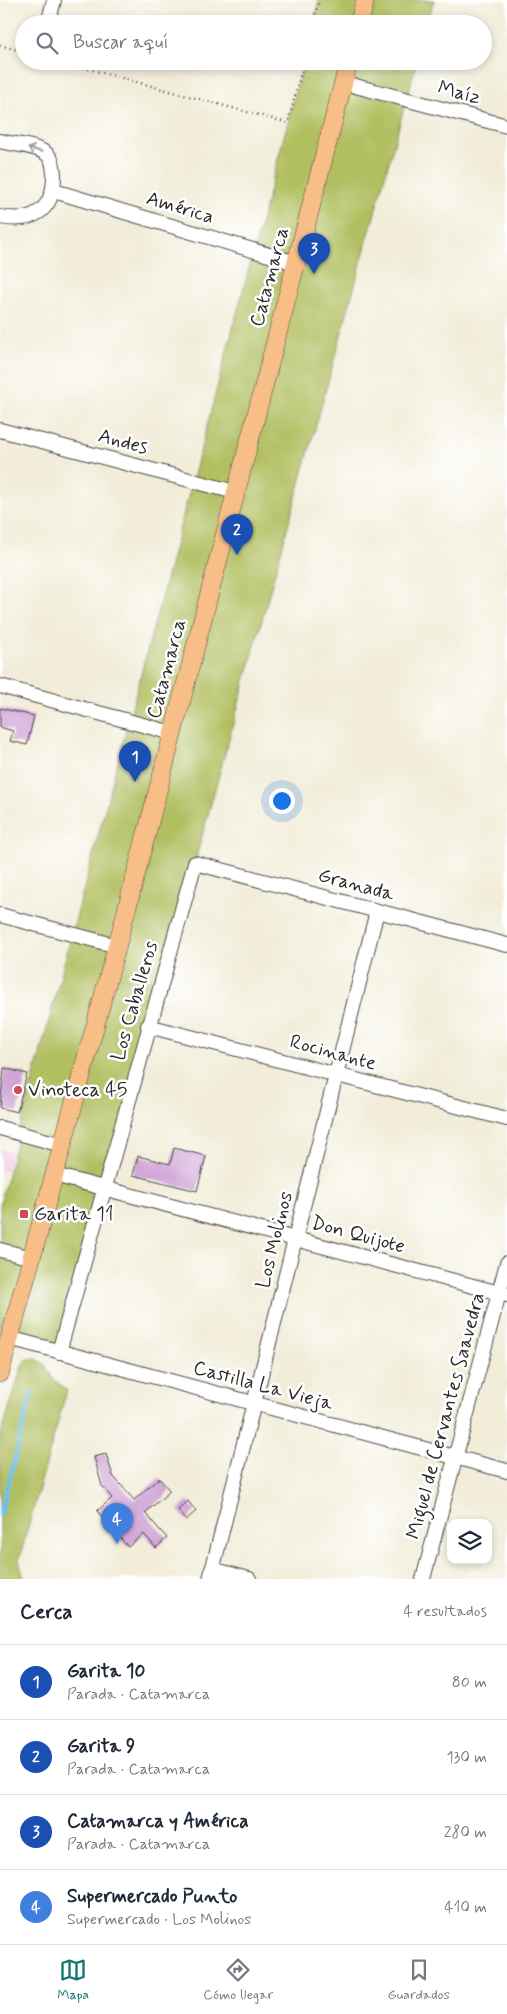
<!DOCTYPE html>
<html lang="es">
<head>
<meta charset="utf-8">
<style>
	:root { --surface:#fff; --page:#f2f2f3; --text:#1f2937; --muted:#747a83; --line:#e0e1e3; --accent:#0f766e }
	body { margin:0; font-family:Mynerve,sans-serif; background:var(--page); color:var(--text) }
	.controls { position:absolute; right:15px; bottom:15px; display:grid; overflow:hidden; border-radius:10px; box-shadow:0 2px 8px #0003 }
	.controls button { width:45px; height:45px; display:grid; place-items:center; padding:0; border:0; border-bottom:1px solid var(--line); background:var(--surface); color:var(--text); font:25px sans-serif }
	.you { position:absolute; left:281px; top:800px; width:18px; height:18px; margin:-12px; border:4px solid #fff; border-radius:50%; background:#1a73e8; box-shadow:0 0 0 8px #1a73e833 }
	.badge { display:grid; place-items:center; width:32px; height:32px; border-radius:50%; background:var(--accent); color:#fff; font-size:16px; font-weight:700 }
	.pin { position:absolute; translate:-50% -41px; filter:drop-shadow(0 1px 2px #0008) }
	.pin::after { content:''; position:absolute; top:26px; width:18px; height:15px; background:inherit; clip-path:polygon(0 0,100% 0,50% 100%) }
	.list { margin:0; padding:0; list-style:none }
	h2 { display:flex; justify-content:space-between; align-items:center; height:65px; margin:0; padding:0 20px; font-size:21px }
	h2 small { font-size:16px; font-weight:400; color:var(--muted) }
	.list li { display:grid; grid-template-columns:32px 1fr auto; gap:15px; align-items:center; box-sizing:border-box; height:75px; padding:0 20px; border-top:1px solid var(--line) }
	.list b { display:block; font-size:19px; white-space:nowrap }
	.list p { margin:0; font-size:16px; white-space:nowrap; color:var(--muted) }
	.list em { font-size:16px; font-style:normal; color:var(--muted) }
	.icon { flex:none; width:28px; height:28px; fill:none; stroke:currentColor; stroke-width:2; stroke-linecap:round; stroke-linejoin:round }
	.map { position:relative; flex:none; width:507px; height:1579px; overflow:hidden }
	.search { position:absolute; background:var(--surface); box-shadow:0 2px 8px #0003; left:15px; right:15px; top:15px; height:55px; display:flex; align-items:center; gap:12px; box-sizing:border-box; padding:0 18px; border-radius:28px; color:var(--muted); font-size:19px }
	.sheet { height:365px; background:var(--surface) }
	nav { display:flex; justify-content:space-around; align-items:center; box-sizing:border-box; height:70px; border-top:1px solid var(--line); background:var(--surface); font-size:14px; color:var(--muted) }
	nav a { display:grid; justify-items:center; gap:2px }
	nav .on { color:var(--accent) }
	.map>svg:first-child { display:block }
	.built { fill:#f2cfe1 }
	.green { fill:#b1bf61; stroke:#6e7546 }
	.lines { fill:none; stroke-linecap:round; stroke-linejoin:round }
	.stream { stroke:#6cc1e9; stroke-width:4 }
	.building { fill:#d0a5d7 }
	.minor-casing { stroke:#494845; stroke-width:16 }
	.major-casing { stroke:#494845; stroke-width:19 }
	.path { stroke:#494845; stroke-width:2.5; stroke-dasharray:1 4; stroke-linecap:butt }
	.minor { stroke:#fff; stroke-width:14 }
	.major { stroke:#f7be88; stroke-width:18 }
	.oneway { stroke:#a0a0a0 }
	.poi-dot { fill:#d1495b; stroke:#fff; stroke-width:2 }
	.labels { text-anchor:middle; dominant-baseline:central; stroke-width:5; stroke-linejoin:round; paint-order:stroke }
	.street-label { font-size:20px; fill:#2b2b2b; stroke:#fff }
	.poi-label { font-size:20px; fill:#2b2b2b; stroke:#fff; text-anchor:start }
</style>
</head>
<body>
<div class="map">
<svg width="507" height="1579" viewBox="0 0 507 1579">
	<rect width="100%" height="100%" fill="#fff"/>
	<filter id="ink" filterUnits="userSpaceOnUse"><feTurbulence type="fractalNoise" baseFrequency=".02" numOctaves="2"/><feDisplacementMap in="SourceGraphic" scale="10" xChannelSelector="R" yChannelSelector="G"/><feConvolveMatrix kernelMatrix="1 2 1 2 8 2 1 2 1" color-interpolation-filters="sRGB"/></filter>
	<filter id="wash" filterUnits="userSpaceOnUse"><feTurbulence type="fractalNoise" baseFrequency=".0096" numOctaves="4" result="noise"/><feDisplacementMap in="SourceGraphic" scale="20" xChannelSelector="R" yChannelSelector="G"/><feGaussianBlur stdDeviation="1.12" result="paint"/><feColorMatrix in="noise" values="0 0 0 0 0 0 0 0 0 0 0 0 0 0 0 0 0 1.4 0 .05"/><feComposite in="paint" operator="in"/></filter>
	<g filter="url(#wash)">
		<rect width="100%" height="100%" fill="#f2edd9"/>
		<path class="built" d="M0,1149L13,1152L7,1172L0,1170Z"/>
		<path class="green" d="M319,0H434L427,24H313Z
			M304,61H417L59,1352L9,1338L0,1373V1204Z
			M35,1358L45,1365L53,1379L67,1390L19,1560L24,1579H0V1438L23,1363L28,1359Z"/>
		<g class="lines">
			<path class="stream" d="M0,1515L32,1392"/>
		</g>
		<g id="blocks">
			<path class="building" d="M0,708L34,716L27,745L10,741L13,731L0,727Z
				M4,1068L27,1074L17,1112L0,1108Z
				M174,1148L206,1156L197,1191L133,1175L138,1156L170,1164Z
				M106,1454L113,1476L134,1500L159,1478L170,1491L145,1513L167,1538L156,1548L144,1534L128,1547L97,1511L112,1498L102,1486L94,1457Z
				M188,1501L196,1511L186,1520L178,1510Z"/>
		</g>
	</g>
	<g filter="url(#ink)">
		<use href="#blocks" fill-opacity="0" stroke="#494845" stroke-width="1"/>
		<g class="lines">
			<defs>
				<path id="minor" d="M48,24L54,0
					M344,83L507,126
					M0,141C14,145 37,145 48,155C53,160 54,170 54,177C53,211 33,223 0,217
					M54,191L296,263
					M0,430L235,492
					M0,686L172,733
					M0,915L117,946
					M148,1026L507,1119
					M0,1128L62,1145
					M54,1175L507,1295
					M0,1250L32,1258
					M9,1338L507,1471
					M59,1352L195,863L507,945
					M212,1569L249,1579
					M210,1579L377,911
					M423,1579L507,1263"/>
				<path id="major" d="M359,24L365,0
					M0,1373L117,946L349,61"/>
			</defs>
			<use href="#minor" class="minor-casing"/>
			<use href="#major" class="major-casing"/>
			<path class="path" d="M313,24L319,0
				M0,45L24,52
				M59,61L288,123L304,61"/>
			<use href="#minor" class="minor"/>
			<use href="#major" class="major"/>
		</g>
		<defs><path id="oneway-shaft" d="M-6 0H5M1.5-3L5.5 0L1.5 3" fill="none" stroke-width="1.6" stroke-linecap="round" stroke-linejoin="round" transform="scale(1.25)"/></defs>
		<use class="oneway" href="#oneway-shaft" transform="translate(35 150) rotate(-164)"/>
	</g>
	<g class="poi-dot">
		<circle cx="18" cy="1090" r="5"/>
		<rect x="19" y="1209" width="10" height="10" rx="2.5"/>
	</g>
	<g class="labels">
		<g class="street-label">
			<text transform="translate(459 93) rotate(15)">Maíz</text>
			<text transform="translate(180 208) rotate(17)">América</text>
			<text transform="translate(270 277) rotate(-75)">Catamarca</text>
			<text transform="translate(123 442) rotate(15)">Andes</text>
			<text transform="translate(167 669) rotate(-75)">Catamarca</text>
			<text transform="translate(356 885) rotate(15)">Granada</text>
			<text transform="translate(135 1001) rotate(-74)">Los Caballeros</text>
			<text transform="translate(333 1053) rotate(15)">Rocinante</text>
			<text transform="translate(358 1235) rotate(15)">Don Quijote</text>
			<text transform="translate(275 1240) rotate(-76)">Los Molinos</text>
			<text transform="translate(263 1386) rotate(15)">Castilla La Vieja</text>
			<text transform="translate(446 1416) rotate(-75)">Miguel de Cervantes Saavedra</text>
		</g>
		<g class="poi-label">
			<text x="28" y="1090">Vinoteca 45</text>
			<text x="34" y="1214">Garita 11</text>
		</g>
	</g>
</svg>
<div class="controls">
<button><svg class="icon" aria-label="layers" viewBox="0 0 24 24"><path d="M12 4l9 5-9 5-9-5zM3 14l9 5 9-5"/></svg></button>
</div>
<div class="you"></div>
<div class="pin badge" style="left:135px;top:782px;background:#1a4fb4">1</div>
<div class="pin badge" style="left:237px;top:555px;background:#1a4fb4">2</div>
<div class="pin badge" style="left:314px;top:274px;background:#1a4fb4">3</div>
<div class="pin badge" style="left:117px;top:1544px;background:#3f7fe0">4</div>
<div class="search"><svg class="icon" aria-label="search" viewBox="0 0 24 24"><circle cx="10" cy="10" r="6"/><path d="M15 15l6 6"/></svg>Buscar aquí</div>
</div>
<section class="sheet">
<h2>Cerca<small>4 resultados</small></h2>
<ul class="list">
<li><span class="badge" style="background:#1a4fb4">1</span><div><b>Garita 10</b><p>Parada · Catamarca</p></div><em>80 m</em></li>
<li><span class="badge" style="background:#1a4fb4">2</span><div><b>Garita 9</b><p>Parada · Catamarca</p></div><em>130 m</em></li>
<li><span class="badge" style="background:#1a4fb4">3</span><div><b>Catamarca y América</b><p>Parada · Catamarca</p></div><em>280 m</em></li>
<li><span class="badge" style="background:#3f7fe0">4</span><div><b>Supermercado Punto</b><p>Supermercado · Los Molinos</p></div><em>410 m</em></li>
</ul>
</section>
<nav>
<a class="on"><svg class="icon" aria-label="map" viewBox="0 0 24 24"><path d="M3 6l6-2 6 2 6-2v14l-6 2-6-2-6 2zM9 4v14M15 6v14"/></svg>Mapa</a>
<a><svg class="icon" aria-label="directions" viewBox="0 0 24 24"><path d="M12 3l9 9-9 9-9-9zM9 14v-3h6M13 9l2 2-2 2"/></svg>Cómo llegar</a>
<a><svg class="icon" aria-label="saved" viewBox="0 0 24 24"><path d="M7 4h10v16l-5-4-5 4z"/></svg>Guardados</a>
</nav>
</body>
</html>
